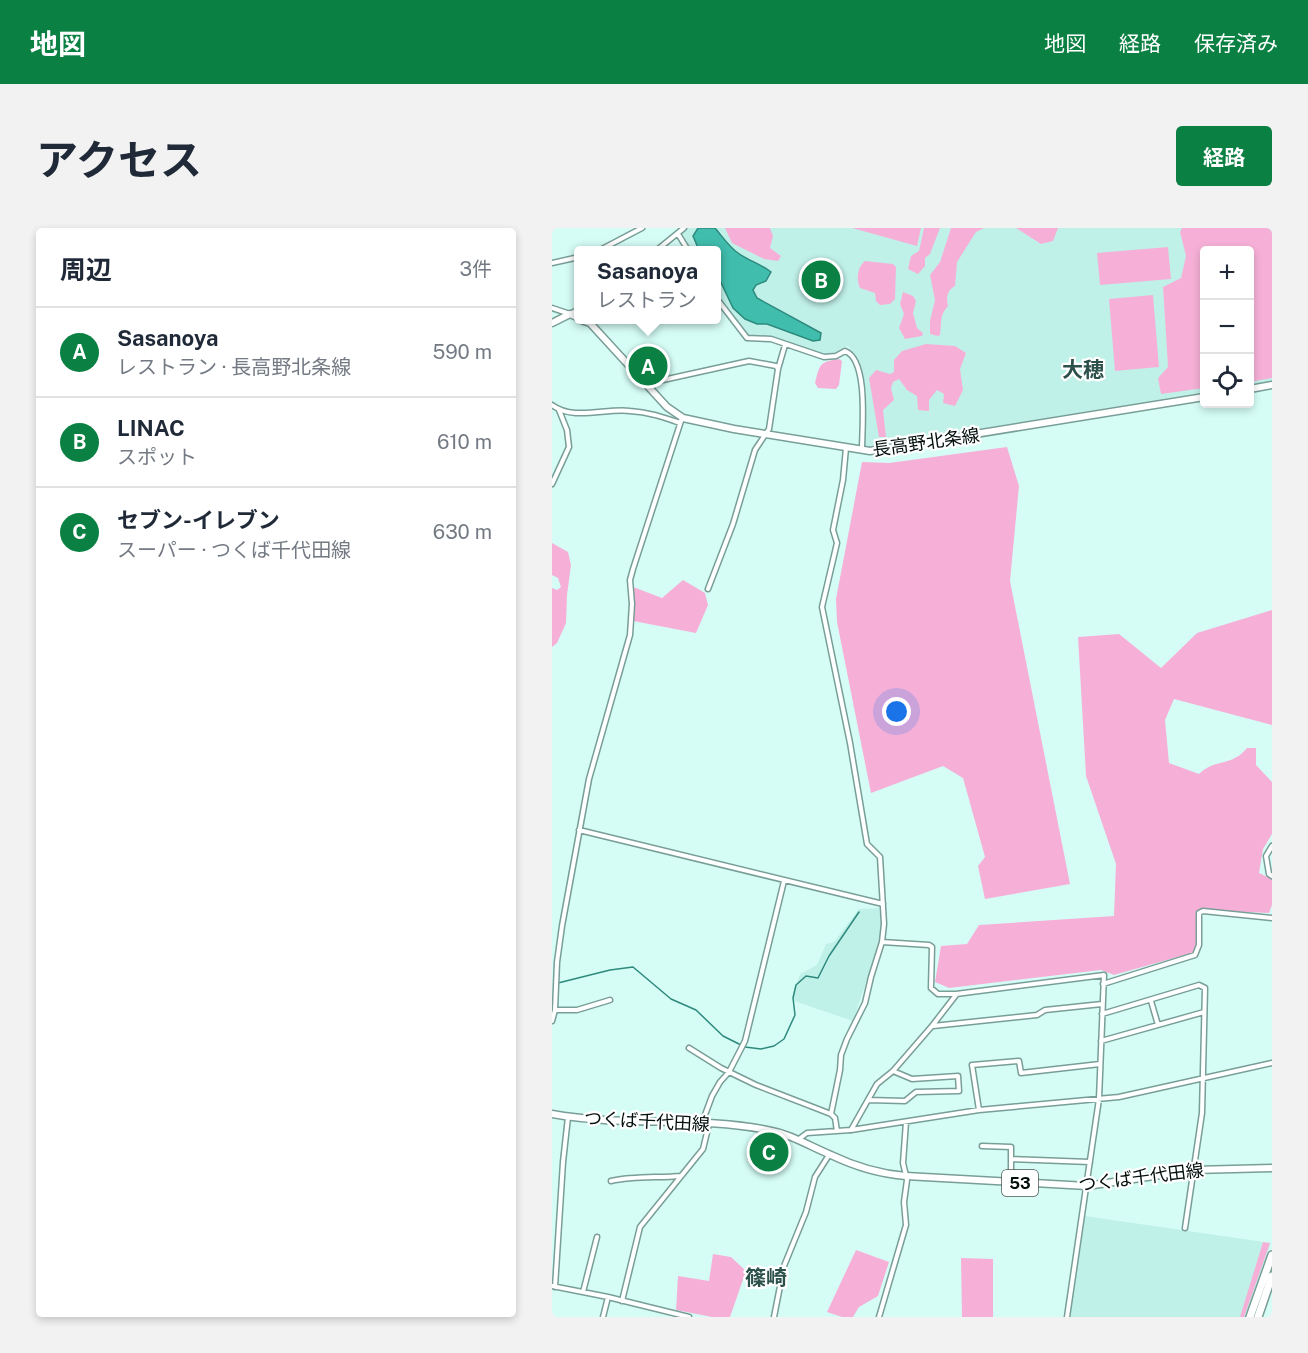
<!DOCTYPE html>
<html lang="ja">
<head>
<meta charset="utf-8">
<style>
	:root { --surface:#fff; --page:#f2f2f3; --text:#1f2937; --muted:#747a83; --line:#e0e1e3; --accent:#0b8043 }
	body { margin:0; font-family:"Public Sans","Noto Sans JP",sans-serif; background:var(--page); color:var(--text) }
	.controls { position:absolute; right:18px; top:18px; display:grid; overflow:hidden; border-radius:6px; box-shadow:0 3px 9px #0003 }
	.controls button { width:54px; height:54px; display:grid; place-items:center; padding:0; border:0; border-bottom:2px solid var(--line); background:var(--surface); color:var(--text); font:30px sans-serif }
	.you { position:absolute; left:345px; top:484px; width:21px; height:21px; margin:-15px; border:4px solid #fff; border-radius:50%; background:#1a73e8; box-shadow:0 0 0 9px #1a73e833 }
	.badge { display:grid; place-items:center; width:39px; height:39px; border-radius:50%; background:var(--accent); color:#fff; font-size:20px; font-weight:700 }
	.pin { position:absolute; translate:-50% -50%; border:3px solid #fff; box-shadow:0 2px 6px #0006 }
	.popup { position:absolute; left:22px; top:18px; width:147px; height:78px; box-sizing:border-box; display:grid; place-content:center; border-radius:6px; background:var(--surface); filter:drop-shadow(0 2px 4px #0005); font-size:20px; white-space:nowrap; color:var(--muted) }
	.popup b { font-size:22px; color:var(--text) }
	.popup::after { content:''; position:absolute; left:50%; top:100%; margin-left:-12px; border:12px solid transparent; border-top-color:var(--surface) }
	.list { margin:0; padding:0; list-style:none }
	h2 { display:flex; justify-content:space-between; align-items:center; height:78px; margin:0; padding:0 24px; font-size:26px }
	h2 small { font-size:20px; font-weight:400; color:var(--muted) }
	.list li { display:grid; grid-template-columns:39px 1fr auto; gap:18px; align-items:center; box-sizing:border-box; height:90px; padding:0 24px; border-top:2px solid var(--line) }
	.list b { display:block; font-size:22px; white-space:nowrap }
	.list p { margin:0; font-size:20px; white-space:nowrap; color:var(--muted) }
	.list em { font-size:20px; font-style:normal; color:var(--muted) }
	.icon { flex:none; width:33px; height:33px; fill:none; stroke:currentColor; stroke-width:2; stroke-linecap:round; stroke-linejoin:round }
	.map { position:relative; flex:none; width:720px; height:1089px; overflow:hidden; border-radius:6px }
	header { display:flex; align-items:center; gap:36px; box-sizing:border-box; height:84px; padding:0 30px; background:var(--accent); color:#fff }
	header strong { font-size:28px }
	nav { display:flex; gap:33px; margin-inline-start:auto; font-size:21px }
	.intro { display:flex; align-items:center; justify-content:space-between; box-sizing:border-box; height:144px; padding:0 36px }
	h1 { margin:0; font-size:42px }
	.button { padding:15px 27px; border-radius:6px; background:var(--accent); color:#fff; font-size:21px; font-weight:700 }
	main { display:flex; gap:36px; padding:0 36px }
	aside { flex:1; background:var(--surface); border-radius:6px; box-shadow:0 3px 9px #0003 }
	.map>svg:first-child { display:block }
	.built { fill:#c0f1e9 }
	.green { fill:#f6b0d7 }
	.water { fill:#40bdad; stroke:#2e897d; stroke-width:1.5 }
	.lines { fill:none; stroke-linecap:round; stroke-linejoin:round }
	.stream { stroke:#2e897d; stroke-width:1.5 }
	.minor-casing { stroke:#789e97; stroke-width:7 }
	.secondary-casing { stroke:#789e97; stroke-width:9 }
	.primary-casing { stroke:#789e97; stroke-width:9 }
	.trunk-casing { stroke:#789e97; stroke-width:10 }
	.minor { stroke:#fff; stroke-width:4 }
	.secondary { stroke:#fff; stroke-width:6 }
	.primary { stroke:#fff; stroke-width:6 }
	.trunk { stroke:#fff; stroke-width:7 }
	.labels { text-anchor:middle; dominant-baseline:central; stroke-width:4.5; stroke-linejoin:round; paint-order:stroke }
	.shield { fill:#fff; stroke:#4f5756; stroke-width:1.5 }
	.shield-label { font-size:16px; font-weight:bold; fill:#030f0d }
	.street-label { font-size:18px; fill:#030f0d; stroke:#fff }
	.quarter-label { font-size:21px; font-weight:bold; fill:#2c504a; stroke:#fff }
</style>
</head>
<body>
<header>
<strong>地図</strong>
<nav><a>地図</a><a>経路</a><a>保存済み</a></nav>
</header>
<div class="intro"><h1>アクセス</h1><a class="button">経路</a></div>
<main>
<aside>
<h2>周辺<small>3件</small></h2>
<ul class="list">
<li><span class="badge">A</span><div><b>Sasanoya</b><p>レストラン · 長高野北条線</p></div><em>590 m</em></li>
<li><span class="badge">B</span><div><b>LINAC</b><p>スポット</p></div><em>610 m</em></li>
<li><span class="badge">C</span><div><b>セブン-イレブン</b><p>スーパー · つくば千代田線</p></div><em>630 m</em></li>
</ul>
</aside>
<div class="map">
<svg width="720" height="1089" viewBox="0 0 720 1089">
	<rect width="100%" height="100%" fill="#d5fdf6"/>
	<path class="built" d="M135,0H720V153L698,156V22H652V164L324,218H313L312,179L314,161L303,127L296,118L278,127L244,119L222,109H198L192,106L165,67V22H138L128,7Z
		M327,680L329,693L328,713L301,793L242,773L241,766L248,746L265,737L274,716L282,714L307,681Z
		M533,988L719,1015L693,1089H518Z"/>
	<path class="green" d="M173,0H218L221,8L218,20L229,28L226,33L212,31L180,15Z
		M300,0H369L365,18Z
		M372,0H388L378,26L373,30V38L366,46L356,41L359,28L367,23Z
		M399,0H432L424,4L405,34L403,58C395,63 394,69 396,78C387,88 390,95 388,107L386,108L378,106V93L383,72L378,47L388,34Z
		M464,0H506L501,13L489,16Z
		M630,0H720V150L698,154V22H652V160L609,166L606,150L616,139L611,59L629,50L634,28L628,4Z
		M616,19L619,51L548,57L545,25Z
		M313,33L341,36L344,39L343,71L338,76L328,77L324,73L323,65L308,60C304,51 305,40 313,33Z
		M351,64L361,68L364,73L361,85L365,100L371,105L370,108L353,111L347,100L352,86L348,76Z
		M601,67L607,139L563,143L557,71Z
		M374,116L403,118L414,125L408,141L411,162L403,178L391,175L392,166L385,162L377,172V183L366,182L365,168L355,162L347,151L341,154L339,160L342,172L331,182L334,209H327L317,150L324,142L338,146L342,144V132L350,123Z
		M287,131L290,133L287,157L284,161L266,160L263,155C268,136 267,134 287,131Z
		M455,219L467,258L458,353L518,656L433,671L426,638L433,629L411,550L391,538L319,565L285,394L284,371L310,234L337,235Z
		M0,315L16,324L19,337L15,367L14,395L5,415L0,419V360L5,362L9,359L6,350L0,347Z
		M131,352L153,365L156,377L144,405L81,393L76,357L110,370Z
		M720,382V497L622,471L613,492L617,535L647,546C663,530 680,539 695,520H704V537L720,554V606L711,621L707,645L720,651V677L717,685L648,682L643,724L562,747L549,742L397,760L383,754L389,718L415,716L427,697L562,688L564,636L534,548L526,409L567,406L609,440L645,405Z
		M711,1014L718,1015L692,1089H688Z
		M304,1022L337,1034L326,1068L307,1079L301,1089H290L275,1084Z
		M161,1026L179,1029L194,1043L178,1089H160L124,1082L126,1048L157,1053Z
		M409,1030L441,1031V1089H410Z"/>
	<path class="water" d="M146,0H163C170,8 177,19 186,25C197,33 209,36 219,44L214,53L204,57L201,62L205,70L269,105L268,112L261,113L215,96H205L193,91L181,80L165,46V22H147L141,8Z"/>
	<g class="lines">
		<path class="stream" d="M6,755L58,742L81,739L119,771L144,782L171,808L189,817
			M193,819L209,821L222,818L232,811L243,787L241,770L244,757L254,748L266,750L277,728L307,684"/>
		<defs>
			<path id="minor" d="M126,6L136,22
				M48,22L90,0
				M105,22L132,0
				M0,35L27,29
				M165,71L195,110L219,111L272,129L284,128L293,123C317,132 310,200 310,222
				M0,80L18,86L27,81
				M226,141L233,117
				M90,151L111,152L197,133L224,138L226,141L217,201L203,222L181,296L156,361
				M0,177C22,193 53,180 78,183C96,184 111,189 128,195
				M0,256L17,219L15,202L7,182
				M27,602L331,676
				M720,618L714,628L717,646L720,648
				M330,714L377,717L380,719L379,760L386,766H404L552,747L547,871L515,1089
				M551,756L643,727L647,717V685L651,683L720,690
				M599,773L606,797
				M3,782H25L58,772
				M550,786L647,757L653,760L650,885L633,1000
				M0,793L3,782L5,734L10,698L37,551L78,407L80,376L78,352L81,341L130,190
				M381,798L485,787L493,782L550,776
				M549,813L652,784
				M137,820L169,840L204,857L279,886L283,890L285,903
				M317,872L353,873L364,864L407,863L406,848L360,851L341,843
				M427,882L420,837L467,833L469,845L548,836
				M279,886L288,842L289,827L295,811L313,775L319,749L330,714L332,696L328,629L315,616L298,515L270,379L285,315L281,302L291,252L294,220
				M150,895L160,868L168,854L177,844L193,813L232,653
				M299,902L325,856L341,843L380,798L404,767
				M247,911L255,905L299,902L427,882L567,869L720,835
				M430,918L459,919V954
				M459,931L538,934
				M59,953C82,948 105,950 129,948
				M0,1058L56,1069L137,1089
				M3,1059L11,934L16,889
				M31,1064L45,1009
				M70,1073L88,999L151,921L157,896
				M51,1089L56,1069
				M222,1089L232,1038L254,984L263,949L277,927
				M327,1089L354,997L352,974L355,952L351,935L354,894"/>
			<path id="secondary" d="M29,92L38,95L115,179L131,190L182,201L318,223L652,169
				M0,95L18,86L27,90
				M698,161L720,157"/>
			<path id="primary" d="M0,886C71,899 144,888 215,902C239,906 257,918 279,927C302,938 328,946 354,948L535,958L642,942L720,940"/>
			<path id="trunk" d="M698,1089L720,1027
				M706,1089L720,1048"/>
		</defs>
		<use href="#minor" class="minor-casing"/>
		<use href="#secondary" class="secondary-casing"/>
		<use href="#primary" class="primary-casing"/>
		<use href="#trunk" class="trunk-casing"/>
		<use href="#minor" class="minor"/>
		<use href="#secondary" class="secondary"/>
		<use href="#primary" class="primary"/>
		<use href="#trunk" class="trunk"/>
	</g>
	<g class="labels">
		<rect class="shield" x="450" y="942" width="36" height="26" rx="4.5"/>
		<g class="shield-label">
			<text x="468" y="955">53</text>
		</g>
		<g class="street-label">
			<text transform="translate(374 214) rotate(-8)">長高野北条線</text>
			<text transform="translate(95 893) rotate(3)">つくば千代田線</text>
			<text transform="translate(589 949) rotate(-7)">つくば千代田線</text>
		</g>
		<g class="quarter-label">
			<text x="531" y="141">大穂</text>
			<text x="214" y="1049">篠崎</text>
		</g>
	</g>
</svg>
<div class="controls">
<button>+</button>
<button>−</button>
<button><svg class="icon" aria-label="locate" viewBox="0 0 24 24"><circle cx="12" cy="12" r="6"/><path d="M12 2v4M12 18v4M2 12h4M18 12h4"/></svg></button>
</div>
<div class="you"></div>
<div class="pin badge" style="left:96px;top:138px">A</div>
<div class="popup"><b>Sasanoya</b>レストラン</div>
<div class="pin badge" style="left:269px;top:52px">B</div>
<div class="pin badge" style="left:217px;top:924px">C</div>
</div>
</main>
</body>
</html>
